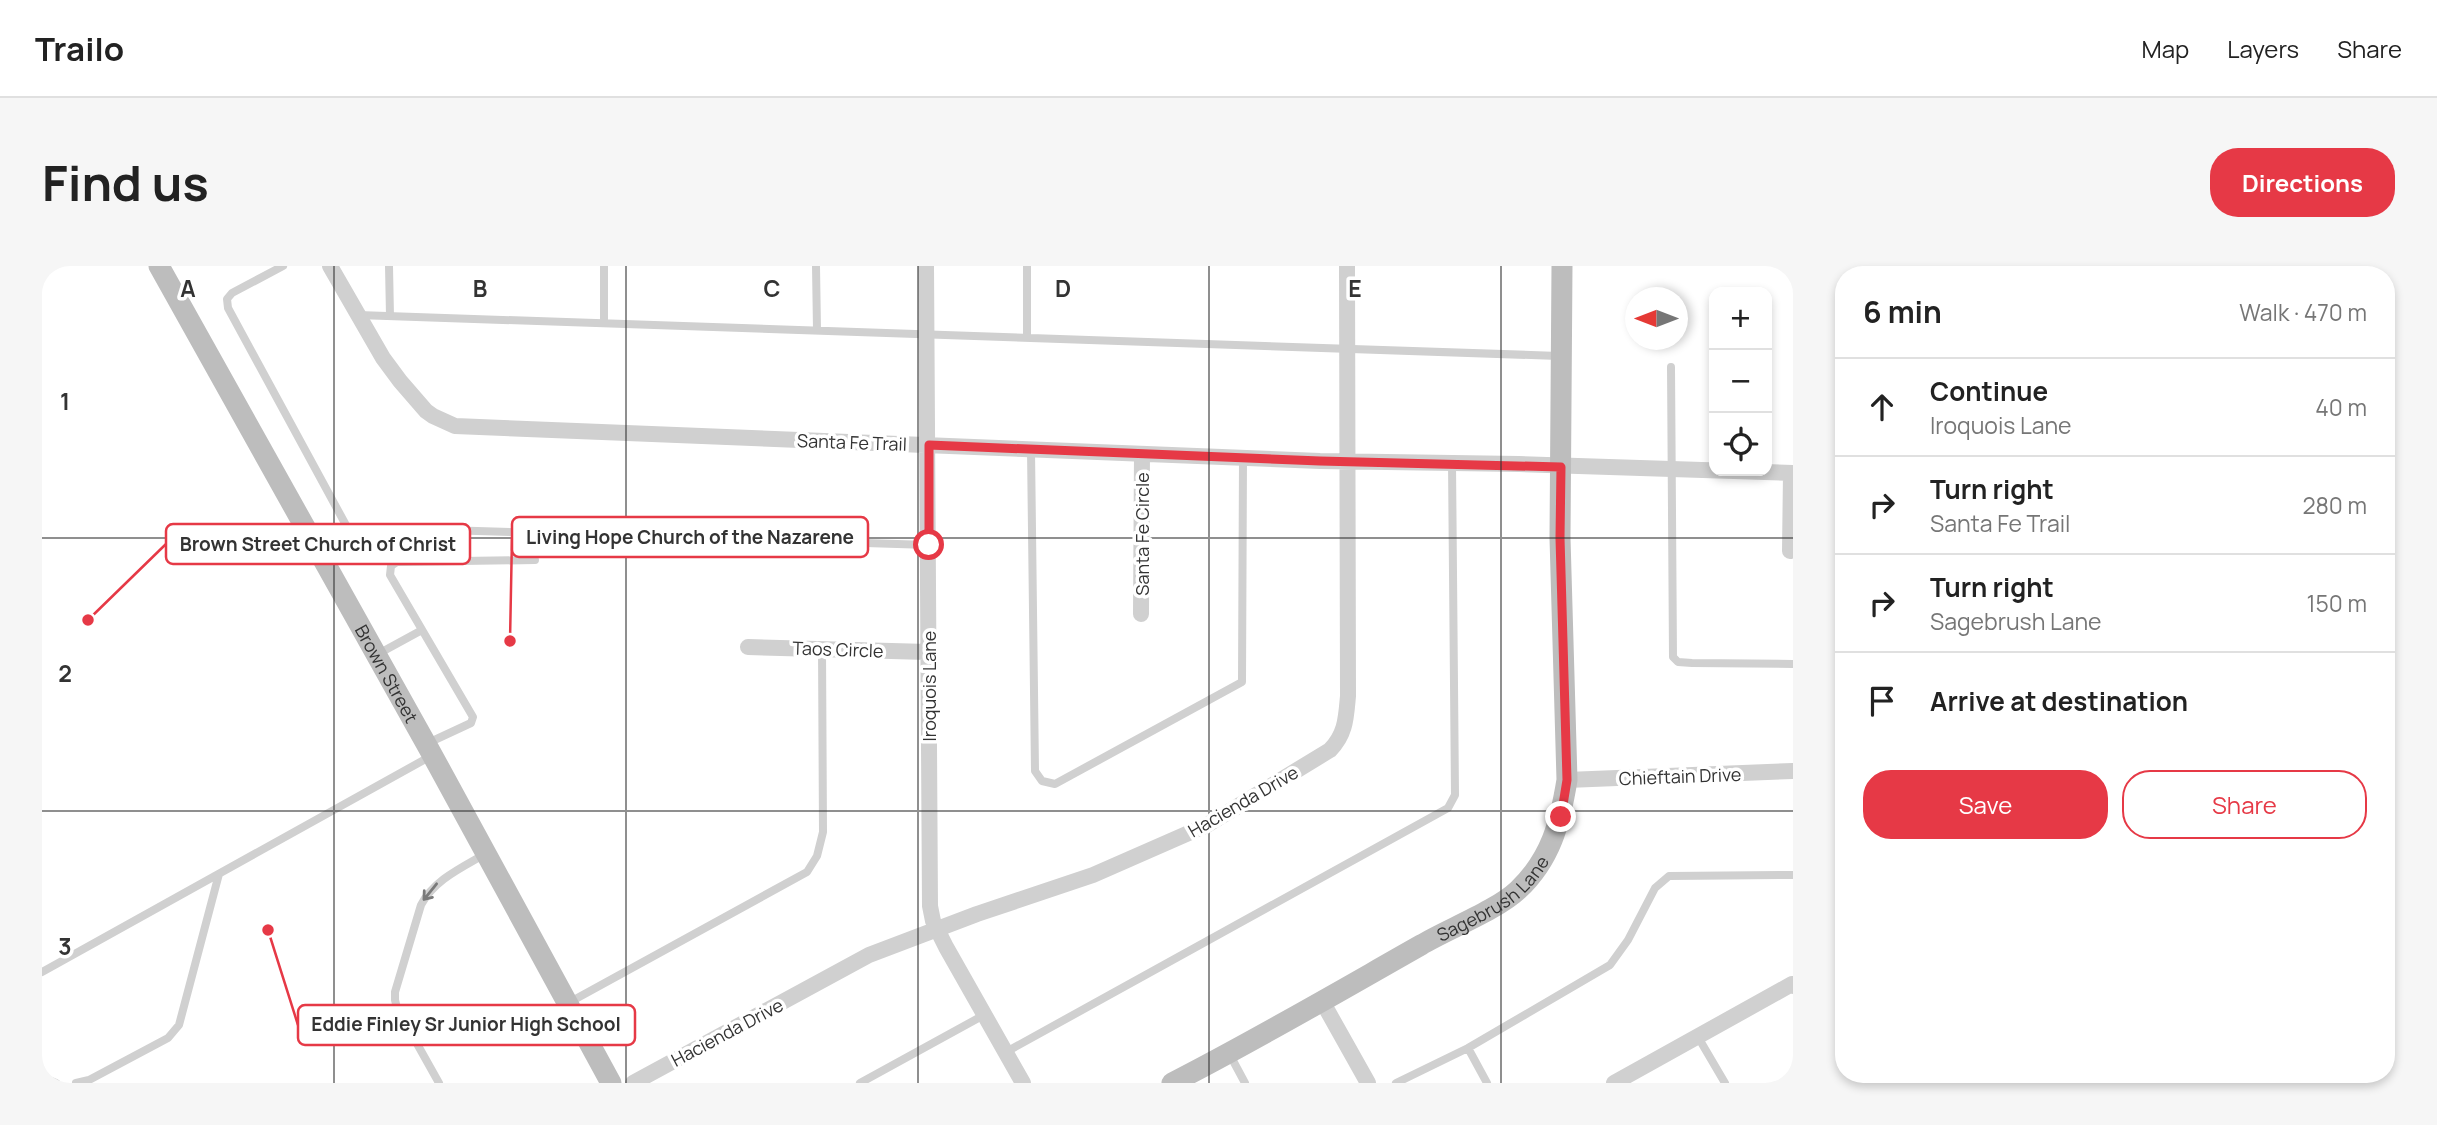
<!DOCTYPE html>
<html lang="en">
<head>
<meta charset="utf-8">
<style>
	:root { --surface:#fff; --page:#f6f6f6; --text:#222; --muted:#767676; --line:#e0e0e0; --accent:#e63946 }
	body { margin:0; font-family:Manrope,sans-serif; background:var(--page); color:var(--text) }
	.controls { position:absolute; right:21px; top:21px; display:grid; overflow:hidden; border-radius:14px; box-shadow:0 4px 10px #0003 }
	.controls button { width:63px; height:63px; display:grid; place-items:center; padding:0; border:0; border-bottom:2px solid var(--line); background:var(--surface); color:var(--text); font:35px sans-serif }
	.compass { position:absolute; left:1583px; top:21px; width:63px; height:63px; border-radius:50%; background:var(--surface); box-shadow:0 4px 10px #0003; rotate:270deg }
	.stop { position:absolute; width:21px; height:21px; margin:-16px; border:5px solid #e63946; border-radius:50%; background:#fff }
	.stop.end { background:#e63946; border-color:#fff; box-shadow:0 2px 7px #0008 }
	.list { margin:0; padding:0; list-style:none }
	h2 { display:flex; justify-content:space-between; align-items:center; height:91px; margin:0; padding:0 28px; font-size:30px }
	h2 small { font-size:23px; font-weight:400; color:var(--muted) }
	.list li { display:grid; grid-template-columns:46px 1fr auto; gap:21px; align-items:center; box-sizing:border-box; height:98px; padding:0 28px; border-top:2px solid var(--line) }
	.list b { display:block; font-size:26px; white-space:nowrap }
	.list p { margin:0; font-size:23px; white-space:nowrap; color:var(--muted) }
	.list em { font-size:23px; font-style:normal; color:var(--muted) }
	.actions { display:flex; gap:14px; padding:21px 28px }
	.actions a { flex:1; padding:16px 0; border:2px solid var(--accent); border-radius:28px; text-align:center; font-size:24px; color:var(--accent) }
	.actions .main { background:var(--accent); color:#fff }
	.icon { flex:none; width:38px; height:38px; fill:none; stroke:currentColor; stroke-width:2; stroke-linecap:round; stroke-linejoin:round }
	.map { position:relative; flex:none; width:1751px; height:817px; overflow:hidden; border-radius:28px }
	header { display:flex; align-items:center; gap:42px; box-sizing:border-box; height:98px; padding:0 35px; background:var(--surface); border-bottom:2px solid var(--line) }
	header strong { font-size:33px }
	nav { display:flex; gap:38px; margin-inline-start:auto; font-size:24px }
	.intro { display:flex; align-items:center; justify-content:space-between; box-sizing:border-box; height:168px; padding:0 42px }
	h1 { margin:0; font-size:49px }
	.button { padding:18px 32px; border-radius:28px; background:var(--accent); color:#fff; font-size:24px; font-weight:700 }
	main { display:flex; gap:42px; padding:0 42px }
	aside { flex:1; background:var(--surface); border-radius:28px; box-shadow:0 4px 10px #0003 }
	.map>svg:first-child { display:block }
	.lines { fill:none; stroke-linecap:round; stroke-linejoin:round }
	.lane { stroke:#d0d0d0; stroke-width:8 }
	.street { stroke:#d0d0d0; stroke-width:16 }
	.secondary { stroke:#bdbdbd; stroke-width:21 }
	.oneway { stroke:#7a7a7a }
	.route { stroke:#e63946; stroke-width:9 }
	.grid { fill:none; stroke:#333; stroke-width:2; stroke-opacity:0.55 }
	.labels { text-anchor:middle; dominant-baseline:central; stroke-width:7; stroke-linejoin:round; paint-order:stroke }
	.street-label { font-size:18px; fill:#333; stroke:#fff }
	.grid-label { font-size:23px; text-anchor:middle; font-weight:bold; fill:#333; stroke:#fff; stroke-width:7; stroke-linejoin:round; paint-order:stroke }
	.leader { fill:none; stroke:#e63946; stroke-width:2.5 }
	.callout-dot { fill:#e63946; stroke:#fff; stroke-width:2.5 }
	.callout { fill:#fff; stroke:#e63946; stroke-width:2.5 }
	.callout-label { font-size:19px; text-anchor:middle; font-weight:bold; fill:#333 }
</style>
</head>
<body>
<header>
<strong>Trailo</strong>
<nav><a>Map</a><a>Layers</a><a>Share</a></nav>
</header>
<div class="intro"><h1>Find us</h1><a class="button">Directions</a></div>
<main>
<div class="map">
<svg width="1751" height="817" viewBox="0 0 1751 817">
	<rect width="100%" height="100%" fill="#fff"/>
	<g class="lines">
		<path class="lane" d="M241,0L190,27L185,33L186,42L305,261L887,279
			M347,0L348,50
			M562,0V57
			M774,0L775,64
			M985,0V71
			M316,49L1517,90
			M1629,101L1631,391L1636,396L1650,397L1751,398
			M989,184L993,505L1000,515L1013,518L1200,416L1201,192
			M336,388L380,364
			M386,477L429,457L431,451L348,309L349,300L355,296L493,294
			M0,706L389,490
			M528,736L765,606L775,590L781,566L780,383
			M1656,771L1683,817
			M1426,782L1445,817
			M964,786L1406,542L1413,529L1410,197
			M1188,789L1203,817
			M0,811L14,817
			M34,817L47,814L126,772L137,759L177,608
			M397,817L355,742L353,734V726L379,639C392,614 419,602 443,588
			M818,817L942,749
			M1354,817L1426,782L1568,699L1586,674L1613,622L1627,610L1751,609"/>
		<path class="street" d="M288,0L341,92L358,115L384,145L391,150L413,160L1278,195L1477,198L1751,207
			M884,0L888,640L891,655L904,681L981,817
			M1748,285L1749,207
			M1099,348L1100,188
			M706,381L886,386
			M1525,514L1751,505
			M1280,735L1326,817
			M591,817L827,689L935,648L1051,609L1165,559L1288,484C1304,468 1304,451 1306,430L1305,0
			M1572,817L1750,718L1751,720"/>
		<g class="secondary">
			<path id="s1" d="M117,0L387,483L569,817"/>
			<path id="s2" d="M1130,817C1214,774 1296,726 1379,679C1406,663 1455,644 1476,624C1509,593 1518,557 1525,514L1518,272L1520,0"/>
		</g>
	</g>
	<defs><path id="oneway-shaft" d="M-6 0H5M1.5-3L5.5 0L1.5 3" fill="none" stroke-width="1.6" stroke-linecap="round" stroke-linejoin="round" transform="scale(1.75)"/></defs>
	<use class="oneway" href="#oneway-shaft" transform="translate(388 626) rotate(129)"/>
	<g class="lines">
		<path class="route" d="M887,279V179L1278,195L1519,201L1518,272L1525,514L1519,551"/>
	</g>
	<path class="grid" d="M292,0V817M584,0V817M876,0V817M1167,0V817M1459,0V817M0,272H1751M0,545H1751"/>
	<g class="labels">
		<g class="street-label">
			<text transform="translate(810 176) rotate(2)">Santa Fe Trail</text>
			<text transform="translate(1100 268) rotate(-90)">Santa Fe Circle</text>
			<text transform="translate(796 383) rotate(2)">Taos Circle</text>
			<text stroke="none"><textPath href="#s1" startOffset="467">Brown Street</textPath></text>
			<text transform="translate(887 420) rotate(-90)">Iroquois Lane</text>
			<text transform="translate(1638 510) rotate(-2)">Chieftain Drive</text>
			<text transform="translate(1201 535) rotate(-30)">Hacienda Drive</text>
			<text stroke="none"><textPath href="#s2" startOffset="371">Sagebrush Lane</textPath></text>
			<text transform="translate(685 766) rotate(-28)">Hacienda Drive</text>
		</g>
	</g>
	<g class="grid-label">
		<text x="146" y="31">A</text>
		<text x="438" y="31">B</text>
		<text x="730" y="31">C</text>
		<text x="1021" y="31">D</text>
		<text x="1313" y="31">E</text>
		<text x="23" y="144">1</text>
		<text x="23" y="416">2</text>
		<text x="23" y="689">3</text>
	</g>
	<path class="leader" d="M468 375L470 271M46 354L124 278M226 664L256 759"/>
	<g class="callout-dot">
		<circle cx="468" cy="375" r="7"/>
		<circle cx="46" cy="354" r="7"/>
		<circle cx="226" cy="664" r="7"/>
	</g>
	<g class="callout">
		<rect x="470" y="251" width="356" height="40" rx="7"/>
		<rect x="124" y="258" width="304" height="40" rx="7"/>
		<rect x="256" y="739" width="337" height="40" rx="7"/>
	</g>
	<g class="callout-label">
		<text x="648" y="278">Living Hope Church of the Nazarene</text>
		<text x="276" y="285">Brown Street Church of Christ</text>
		<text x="424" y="765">Eddie Finley Sr Junior High School</text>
	</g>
</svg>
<div class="controls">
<button>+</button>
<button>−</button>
<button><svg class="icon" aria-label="locate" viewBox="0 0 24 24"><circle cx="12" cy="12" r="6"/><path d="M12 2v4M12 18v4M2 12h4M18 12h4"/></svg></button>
</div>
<svg class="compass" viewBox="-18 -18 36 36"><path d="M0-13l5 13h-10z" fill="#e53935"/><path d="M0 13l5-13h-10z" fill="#767676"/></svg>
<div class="stop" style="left:887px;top:279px"></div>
<div class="stop end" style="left:1519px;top:551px"></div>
</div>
<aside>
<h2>6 min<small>Walk · 470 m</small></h2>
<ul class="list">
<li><svg class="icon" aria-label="ahead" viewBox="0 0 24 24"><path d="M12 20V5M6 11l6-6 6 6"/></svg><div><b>Continue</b><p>Iroquois Lane</p></div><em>40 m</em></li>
<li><svg class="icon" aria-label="right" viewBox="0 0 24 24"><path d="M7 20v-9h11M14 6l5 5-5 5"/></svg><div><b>Turn right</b><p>Santa Fe Trail</p></div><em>280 m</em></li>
<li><svg class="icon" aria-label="right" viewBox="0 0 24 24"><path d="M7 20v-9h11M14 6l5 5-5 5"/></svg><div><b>Turn right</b><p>Sagebrush Lane</p></div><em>150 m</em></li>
<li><svg class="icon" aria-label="arrive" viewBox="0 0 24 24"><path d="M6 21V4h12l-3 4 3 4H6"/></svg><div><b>Arrive at destination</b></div></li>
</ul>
<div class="actions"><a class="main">Save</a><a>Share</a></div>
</aside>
</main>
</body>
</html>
